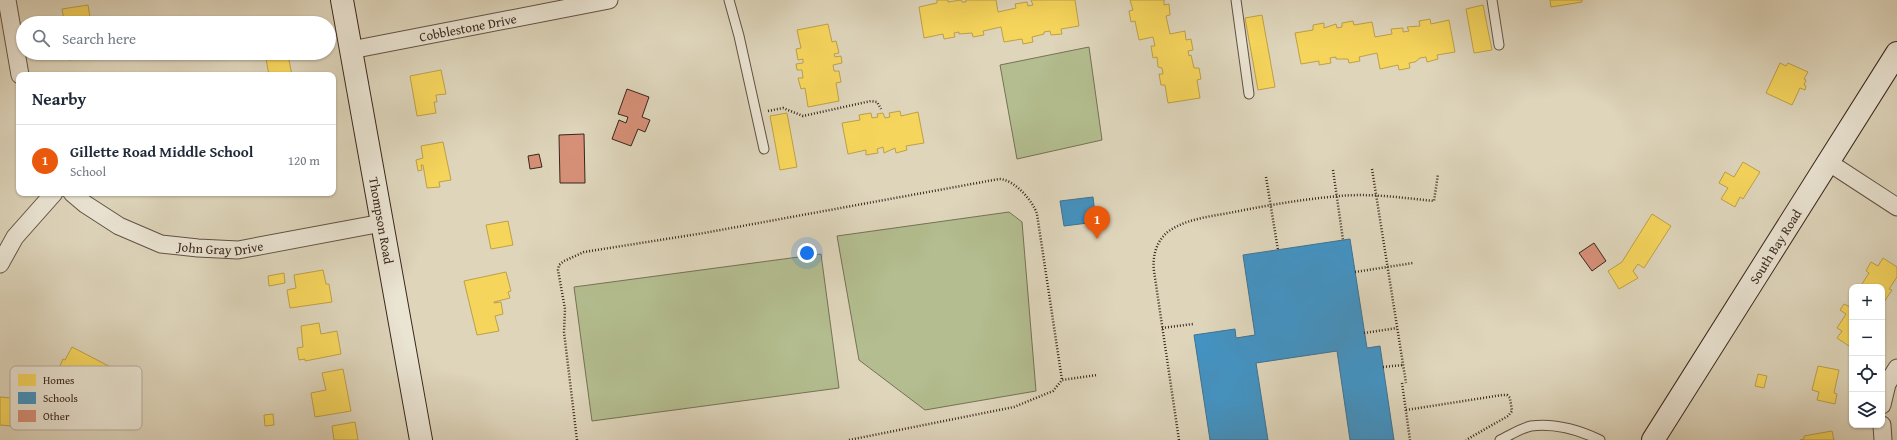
<!DOCTYPE html>
<html lang="en">
<head>
<meta charset="utf-8">
<style>
	:root { --surface:#fff; --page:#f6f6f7; --text:#1f2937; --muted:#747a83; --line:#e0e1e3; --accent:#ea580c }
	body { margin:0; font-family:"Gentium Book Plus",serif; background:var(--page); color:var(--text) }
	.controls { position:absolute; right:12px; bottom:12px; display:grid; overflow:hidden; border-radius:8px; box-shadow:0 1px 3px #0004 }
	.controls button { width:36px; height:36px; display:grid; place-items:center; padding:0; border:0; border-bottom:1px solid var(--line); background:var(--surface); color:var(--text); font:20px sans-serif }
	.you { position:absolute; left:807px; top:253px; width:14px; height:14px; margin:-10px; border:3px solid #fff; border-radius:50%; background:#1a73e8; box-shadow:0 0 0 6px #1a73e833 }
	.badge { display:grid; place-items:center; width:26px; height:26px; border-radius:50%; background:var(--accent); color:#fff; font-size:13px; font-weight:700 }
	.pin { position:absolute; translate:-50% -33px; filter:drop-shadow(0 1px 2px #0008) }
	.pin::after { content:''; position:absolute; top:21px; width:14px; height:12px; background:inherit; clip-path:polygon(0 0,100% 0,50% 100%) }
	.list { margin:0; padding:0; list-style:none }
	h2 { display:flex; justify-content:space-between; align-items:center; height:52px; margin:0; padding:0 16px; font-size:17px }
	h2 small { font-size:13px; font-weight:400; color:var(--muted) }
	.list li { display:grid; grid-template-columns:26px 1fr auto; gap:12px; align-items:center; box-sizing:border-box; height:72px; padding:0 16px; border-top:1px solid var(--line) }
	.list b { display:block; font-size:15px; white-space:nowrap }
	.list p { margin:0; font-size:13px; white-space:nowrap; color:var(--muted) }
	.list em { font-size:13px; font-style:normal; color:var(--muted) }
	.icon { flex:none; width:22px; height:22px; fill:none; stroke:currentColor; stroke-width:2; stroke-linecap:round; stroke-linejoin:round }
	.map { position:relative; flex:none; width:1897px; height:440px; overflow:hidden }
	.search { position:absolute; background:var(--surface); box-shadow:0 1px 3px #0004; left:16px; top:16px; width:320px; height:44px; display:flex; align-items:center; gap:10px; box-sizing:border-box; padding:0 14px; border-radius:22px; color:var(--muted); font-size:15px }
	.panel { position:absolute; background:var(--surface); box-shadow:0 1px 3px #0004; left:16px; top:72px; width:320px; height:124px; border-radius:8px }
	.map>svg:first-child { display:block }
	.green { fill:#b3bd8f; stroke:#767255 }
	.homes { fill:#f6d55c; stroke:#bda048 }
	.schools { fill:#4393c3; stroke:#407291 }
	.building { fill:#d69078; stroke:#39261b }
	.lines { fill:none; stroke-linecap:round; stroke-linejoin:round }
	.lane-casing { stroke:#625243; stroke-width:11 }
	.street-casing { stroke:#625243; stroke-width:19 }
	.secondary-casing { stroke:#39261b; stroke-width:24 }
	.path { stroke:#39261b; stroke-width:2.5; stroke-dasharray:1 2; stroke-linecap:butt }
	.lane { stroke:#eae4d3; stroke-width:9 }
	.street { stroke:#eae4d3; stroke-width:17 }
	.secondary { stroke:#eae4d3; stroke-width:22 }
	.labels { text-anchor:middle; dominant-baseline:central; stroke-width:4; stroke-linejoin:round; paint-order:stroke }
	.street-label { font-size:13px; fill:#39261b; stroke:#eae4d3 }
	.key { fill:#eae4d3; stroke:#b5ab9c; stroke-width:1 }
	.key-label { font-size:11px; fill:#39261b }
</style>
</head>
<body>
<div class="map">
<svg width="1897" height="440" viewBox="0 0 1897 440">
	<rect width="100%" height="100%" fill="#ded5bb"/>
	<filter id="stains"><feTurbulence type="fractalNoise" baseFrequency=".005" numOctaves="4"/><feColorMatrix values="0 0 0 0 .2 0 0 0 0 .09 0 0 0 0 .02 0 0 0 .5 -.17"/></filter>
	<radialGradient id="worn" r=".72"><stop offset=".6" stop-color="#630" stop-opacity="0"/><stop offset="1" stop-color="#630" stop-opacity=".3"/></radialGradient>
	<path class="green" d="M1089,47L1102,140L1017,159L1000,65Z
		M1009,212L1022,222L1036,391L925,410L859,360L837,236Z
		M821,254L839,388L592,421L574,287Z"/>
	<path class="homes" d="M937,0H948V2L961,0L962,2H966V0H996L998,12L1016,8L1015,4L1027,2L1028,6L1033,5L1031,0H1075L1079,26L1061,29L1062,34L1051,35L1050,31L1044,32V34L1032,37L1033,42L1023,44L1022,39L1004,42L1001,27L983,31L984,35L973,37L972,33L959,34V32L954,33L955,37L944,39L943,34L924,38L919,7L937,3Z
		M1130,0H1164V5L1169,4L1170,15L1166,16L1170,34L1185,31L1186,40L1191,39L1193,50L1188,51L1189,56L1191,55L1194,68H1199L1201,79L1197,80L1200,98L1168,103L1165,85H1161L1159,74H1163L1162,68L1158,67L1157,57L1153,58L1151,46H1155L1153,37L1139,40L1135,21L1131,22L1129,11L1133,10Z
		M1550,0H1582V2L1551,7Z
		M88,5L91,23H61L64,20L62,9Z
		M1483,5L1492,50L1474,53L1466,9Z
		M1262,15L1275,87L1258,90L1245,18Z
		M1430,19L1431,24L1449,20L1455,52L1437,55L1438,59L1427,62L1426,57L1420,58L1415,62L1409,63L1410,68L1399,70L1398,65L1380,69L1377,53L1359,57L1360,61L1349,63L1348,59H1336V57L1330,58L1331,63L1319,65V61L1301,64L1295,33L1313,30V25L1324,23V28L1336,24L1337,28L1342,27V23L1353,21L1354,25L1372,22L1375,37L1392,34L1391,29L1403,28V32L1409,31L1407,27L1420,26L1419,21Z
		M828,24L832,42L836,41L839,53L834,54L835,57L841,56L842,63L833,65L834,71H839L841,82L836,83L839,101L808,107L805,88L801,89L798,78H803L802,70H797L796,64L803,63V59L798,60L796,49L801,48L797,30Z
		M68,53H89V57L69,60Z
		M288,55L292,75H269L266,59Z
		M1780,63L1786,66L1788,63L1808,72L1804,79L1806,80L1804,85L1806,86L1805,90L1800,88L1792,105L1766,93Z
		M441,70L446,94L436,95L437,102H434L436,113L417,116L410,76Z
		M900,111L901,116L918,112L924,143L906,146L907,150L896,153L895,148L884,153L883,147L877,149L878,153L866,155V150L848,154L842,123L860,120L859,115L871,113L872,118L878,117L877,114L883,113L885,118L890,117L889,113Z
		M787,113L797,167L780,170L770,116Z
		M443,142L451,180L439,182L440,187L427,188L423,165H421L422,170L418,171L416,160L423,158L421,146Z
		M1743,162L1760,172L1743,199L1740,197L1735,207L1721,199L1728,188L1719,183L1725,172L1734,177Z
		M1652,214L1671,226L1644,268L1638,264L1633,271L1638,278L1619,289L1608,271L1622,262Z
		M508,221L513,245L491,249L486,225Z
		M1883,258L1897,267V277L1889,289L1892,290L1884,302L1882,301V287H1860L1869,273L1866,271L1871,262L1878,266Z
		M323,270L326,284H329L332,302L290,308L287,290L296,288L294,275Z
		M506,272L511,291L508,292L510,298L494,302V303L501,302L503,314L495,316L499,331L477,335L464,281Z
		M284,273L285,283L269,286L268,276Z
		M1844,304L1852,308V348L1837,338L1842,331L1837,328L1846,314L1840,310Z
		M319,323L321,334L337,331L341,354L305,361V359L299,360L297,348L303,347L301,326Z
		M72,347L130,377V379L134,381L125,398L122,396L116,408L104,412L92,406L84,422L59,409L51,406L41,400L45,392L43,390L48,381L46,380L53,367L58,370L63,359L65,360Z
		M1818,366L1839,370L1834,393L1837,394L1835,404L1817,400L1819,392L1812,390Z
		M343,369L351,411L315,417L311,393L326,390L322,373Z
		M1758,374L1767,376L1764,388L1755,386Z
		M0,397L12,398L11,426L0,425Z
		M273,414L274,425L265,426L264,415Z
		M355,422L358,440H334L332,426Z
		M1832,431L1834,440H1800L1804,439V436Z"/>
	<path class="schools" d="M1093,197L1096,222L1064,226L1060,201Z
		M1350,239L1367,348L1380,346L1394,440H1350L1337,351L1256,363L1268,440H1210L1194,335L1235,329L1236,338L1255,335L1243,255Z"/>
	<path class="building" d="M627,89L649,97L642,117L650,120L645,132L638,129L631,146L612,139L619,120L626,123L628,117L618,114Z
		M584,134L585,183H560L559,135Z
		M539,154L542,167L530,169L528,156Z
		M1594,243L1606,261L1592,271L1579,253Z"/>
	<g class="lines">
		<defs>
			<path id="lane" d="M729,0L739,36L764,149
				M1236,0L1249,94
				M1492,0L1499,45
				M1500,440C1509,436 1521,428 1531,426C1555,423 1579,430 1600,440"/>
			<g id="street">
				<path d="M7,0L20,75"/>
				<path id="s1" d="M351,50L609,0"/>
				<path d="M1828,162L1897,207"/>
				<path id="s2" d="M72,193L85,204L119,226L161,244L198,248L238,250L382,223"/>
				<path d="M0,264L15,237L54,193"/>
				<path d="M1882,405L1887,384L1897,368"/>
				<path d="M1882,425L1883,440"/>
			</g>
			<g id="secondary">
				<path id="s3" d="M342,0L421,440"/>
				<path id="s4" d="M1653,440L1897,53"/>
			</g>
		</defs>
		<use href="#lane" class="lane-casing"/>
		<use href="#street" class="street-casing"/>
		<use href="#secondary" class="secondary-casing"/>
		<path class="path" d="M768,111L783,108L803,116L871,101L877,102L881,109
			M1372,169L1406,383
			M1333,170L1343,240
			M1266,177L1278,250
			M1355,272L1413,263
			M1162,328L1193,324
			M1364,333L1397,328
			M1383,367L1403,365
			M1402,383L1410,440
			M1406,410L1502,395H1507L1510,398L1512,411L1508,416L1466,440
			M577,440L564,332L565,309L558,270L559,265L564,261L584,252L704,233L999,179C1014,179 1033,201 1037,214L1062,380
			M849,440L1014,407L1053,391L1062,380L1097,375
			M1179,440L1154,271C1152,255 1157,238 1172,229C1190,218 1214,216 1234,212C1269,205 1304,199 1340,196C1370,193 1404,198 1434,201L1438,174"/>
		<use href="#lane" class="lane"/>
		<use href="#street" class="street"/>
		<use href="#secondary" class="secondary"/>
	</g>
	<g class="labels">
		<g class="street-label">
			<text stroke="none"><textPath href="#s1" startOffset="119">Cobblestone Drive</textPath></text>
			<text stroke="none"><textPath href="#s3" startOffset="224">Thompson Road</textPath></text>
			<text stroke="none"><textPath href="#s2" startOffset="163">John Gray Drive</textPath></text>
			<text stroke="none"><textPath href="#s4" startOffset="229">South Bay Road</textPath></text>
		</g>
	</g>
	<rect x="10" y="366" width="132" height="64" rx="6" class="key"/>
	<rect x="18" y="374" width="18" height="12" fill="#f6d55c"/>
	<rect x="18" y="392" width="18" height="12" fill="#4393c3"/>
	<rect x="18" y="410" width="18" height="12" fill="#d69078"/>
	<g class="key-label">
		<text x="43" y="384">Homes</text>
		<text x="43" y="402">Schools</text>
		<text x="43" y="420">Other</text>
	</g>
	<rect width="100%" height="100%" filter="url(#stains)"/>
	<rect width="100%" height="100%" fill="url(#worn)"/>
</svg>
<div class="controls">
<button>+</button>
<button>−</button>
<button><svg class="icon" aria-label="locate" viewBox="0 0 24 24"><circle cx="12" cy="12" r="6"/><path d="M12 2v4M12 18v4M2 12h4M18 12h4"/></svg></button>
<button><svg class="icon" aria-label="layers" viewBox="0 0 24 24"><path d="M12 4l9 5-9 5-9-5zM3 14l9 5 9-5"/></svg></button>
</div>
<div class="you"></div>
<div class="pin badge" style="left:1097px;top:239px">1</div>
<div class="search"><svg class="icon" aria-label="search" viewBox="0 0 24 24"><circle cx="10" cy="10" r="6"/><path d="M15 15l6 6"/></svg>Search here</div>
<section class="panel">
<h2>Nearby<small></small></h2>
<ul class="list">
<li><span class="badge">1</span><div><b>Gillette Road Middle School</b><p>School</p></div><em>120 m</em></li>
</ul>
</section>
</div>
</body>
</html>
